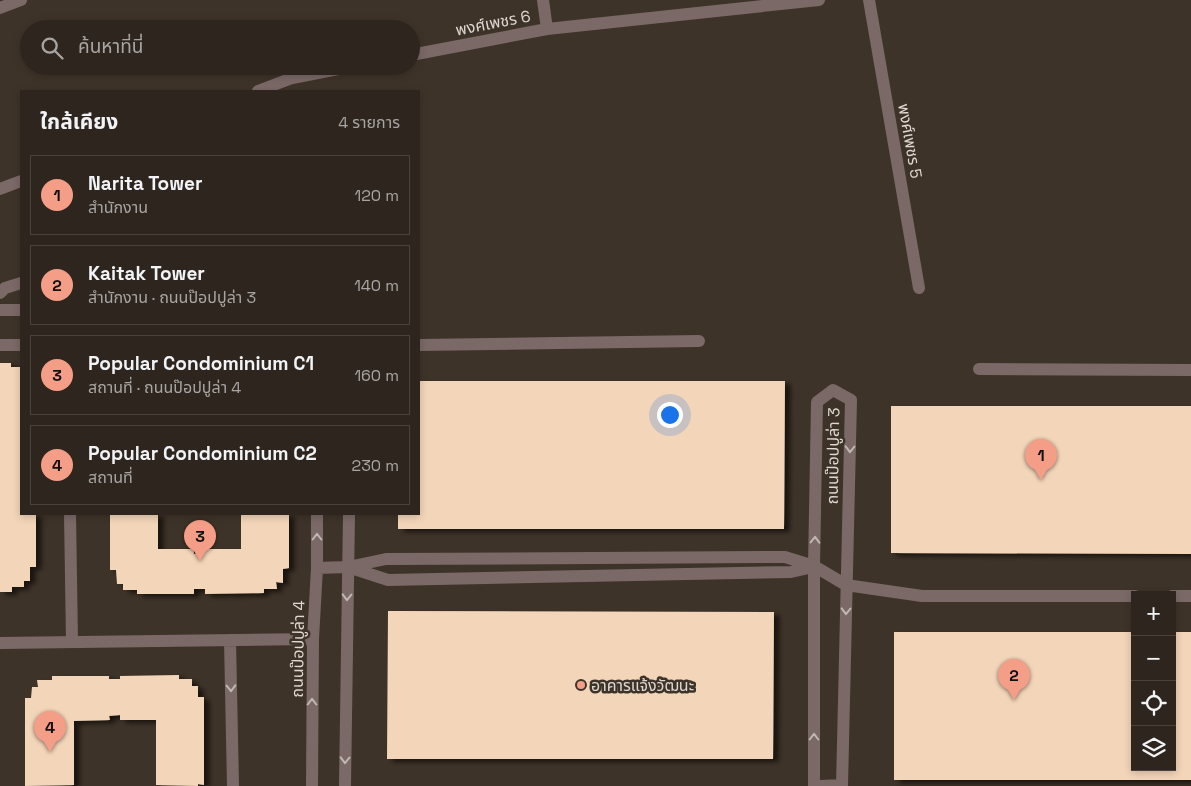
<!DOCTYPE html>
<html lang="th">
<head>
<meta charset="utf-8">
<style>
	:root { --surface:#2e261e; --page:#362e27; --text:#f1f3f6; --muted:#a7a5a4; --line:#49433c; --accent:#f49e88 }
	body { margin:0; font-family:"Space Grotesk","Noto Sans Thai",sans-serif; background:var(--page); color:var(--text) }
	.controls { position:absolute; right:15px; bottom:15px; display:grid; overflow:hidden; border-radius:0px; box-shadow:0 2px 8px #0003 }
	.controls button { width:45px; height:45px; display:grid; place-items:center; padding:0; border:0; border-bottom:1px solid var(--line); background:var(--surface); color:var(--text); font:25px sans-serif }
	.you { position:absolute; left:669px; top:414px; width:18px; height:18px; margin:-12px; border:4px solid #fff; border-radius:50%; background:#1a73e8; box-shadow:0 0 0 8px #1a73e833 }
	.badge { display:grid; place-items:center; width:32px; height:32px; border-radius:50%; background:var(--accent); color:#111; font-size:16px; font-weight:700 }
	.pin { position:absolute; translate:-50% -41px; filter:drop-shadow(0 1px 2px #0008) }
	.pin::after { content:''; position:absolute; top:26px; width:18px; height:15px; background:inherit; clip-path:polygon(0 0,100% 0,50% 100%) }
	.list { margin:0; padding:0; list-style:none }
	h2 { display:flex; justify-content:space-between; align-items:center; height:65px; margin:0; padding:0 20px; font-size:21px }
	h2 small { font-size:16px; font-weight:400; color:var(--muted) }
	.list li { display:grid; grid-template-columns:32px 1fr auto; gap:15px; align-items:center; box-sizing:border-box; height:80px; margin:0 10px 10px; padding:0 10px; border:1px solid var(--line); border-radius:0px }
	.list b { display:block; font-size:19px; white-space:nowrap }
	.list p { margin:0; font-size:16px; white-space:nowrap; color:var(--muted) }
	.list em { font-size:16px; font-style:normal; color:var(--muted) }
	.icon { flex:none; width:28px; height:28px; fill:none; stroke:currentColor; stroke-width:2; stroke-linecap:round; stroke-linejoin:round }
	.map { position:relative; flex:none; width:1191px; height:786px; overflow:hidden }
	.search { position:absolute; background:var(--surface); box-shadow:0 2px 8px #0003; left:20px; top:20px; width:400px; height:55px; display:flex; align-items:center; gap:12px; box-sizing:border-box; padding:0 18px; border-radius:28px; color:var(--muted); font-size:19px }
	.panel { position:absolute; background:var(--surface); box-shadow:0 2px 8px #0003; left:20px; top:90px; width:400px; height:425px; border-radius:0px }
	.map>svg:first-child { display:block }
	.building { fill:#f3d5b9; filter:url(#shadow) }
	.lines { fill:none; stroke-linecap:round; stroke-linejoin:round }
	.minor { stroke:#7b6968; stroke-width:12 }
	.oneway { stroke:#c1b7b2 }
	.poi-dot { fill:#f49e88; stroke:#3e3328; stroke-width:2 }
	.labels { text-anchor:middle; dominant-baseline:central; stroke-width:5; stroke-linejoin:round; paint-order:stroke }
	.street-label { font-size:16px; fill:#dfd8d2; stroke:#3e3328 }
	.poi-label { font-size:16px; fill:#dfd8d2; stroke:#3e3328; text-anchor:start }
</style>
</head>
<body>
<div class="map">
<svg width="1191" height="786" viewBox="0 0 1191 786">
	<defs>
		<filter id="shadow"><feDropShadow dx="5.5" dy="3" stdDeviation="2.5" flood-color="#0009"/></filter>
	</defs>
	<rect width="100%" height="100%" fill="#3e3328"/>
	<path class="building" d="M0,363H11V367H21V514H36V567H30V581H24V587H12V592H0Z
		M419,381H785L784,529H398V514H419Z
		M891,406H1191V554L891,553Z
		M110,514H158V549H194V554L205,553V549H241V514H289V568L283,569V583L276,582L277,589H264V593L205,594V589H194V594H137V590H123V584H117L116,570H110Z
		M388,611L774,612L773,759H387Z
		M894,632H1135V767H1172V632H1191V780H894Z
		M179,675V679H192V686H198V697H204V785L198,784V786L156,785V720H120V715L109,716L110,720L74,721V785L25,786V698H31L32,687H38L37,680H52V676H109V679H120V676Z"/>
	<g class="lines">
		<path class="minor" d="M543,0L547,29
			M869,0L919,288
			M0,8L21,0
			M411,55L547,29L819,0
			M258,91L292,78L354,66
			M0,189L21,181
			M0,293L5,288L21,283
			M0,310H21
			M0,345H21
			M419,345L699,341
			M979,369L1191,370
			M70,514L72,642
			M348,567L388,580L791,572L813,567
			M317,568L348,567L386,559L785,557L814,566L846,585L922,596H1135
			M1172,596H1191
			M230,640L233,786
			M0,643L313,639
			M312,786L313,639L317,568V514
			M345,786L349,514
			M814,786V566L817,402L833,390L851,400L842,786
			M821,786L842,785"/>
	</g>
	<defs><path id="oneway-chevron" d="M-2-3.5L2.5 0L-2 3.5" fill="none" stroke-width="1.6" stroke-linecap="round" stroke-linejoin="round" transform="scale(1.25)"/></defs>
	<g class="oneway">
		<use href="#oneway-chevron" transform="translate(850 449) rotate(91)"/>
		<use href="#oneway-chevron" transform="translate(317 537) rotate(-90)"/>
		<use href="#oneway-chevron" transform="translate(815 540) rotate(-89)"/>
		<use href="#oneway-chevron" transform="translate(347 597) rotate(91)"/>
		<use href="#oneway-chevron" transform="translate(846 611) rotate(91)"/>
		<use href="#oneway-chevron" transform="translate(231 688) rotate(89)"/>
		<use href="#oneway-chevron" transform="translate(312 702) rotate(-90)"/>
		<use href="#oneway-chevron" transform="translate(814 737) rotate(-90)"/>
		<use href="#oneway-chevron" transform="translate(345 760) rotate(91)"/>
	</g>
	<circle class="poi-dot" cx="581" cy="685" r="5"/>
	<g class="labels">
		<g class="street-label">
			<text transform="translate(493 23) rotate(-11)">พงศ์เพชร 6</text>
			<text transform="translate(910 141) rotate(80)">พงศ์เพชร 5</text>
			<text transform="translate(833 456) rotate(-89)">ถนนป๊อปปูล่า 3</text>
			<text transform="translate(298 649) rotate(-89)">ถนนป๊อปปูล่า 4</text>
		</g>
		<g class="poi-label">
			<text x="591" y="685">อาคารแจ้งวัฒนะ</text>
		</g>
	</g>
</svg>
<div class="controls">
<button>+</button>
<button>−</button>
<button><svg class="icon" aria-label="locate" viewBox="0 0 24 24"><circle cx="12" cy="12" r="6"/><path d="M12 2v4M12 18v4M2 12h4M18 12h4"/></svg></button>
<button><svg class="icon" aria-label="layers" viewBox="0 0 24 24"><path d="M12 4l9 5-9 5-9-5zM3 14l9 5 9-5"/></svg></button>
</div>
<div class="you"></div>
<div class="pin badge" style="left:1041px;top:480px">1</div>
<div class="pin badge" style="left:1014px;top:700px">2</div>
<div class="pin badge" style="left:200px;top:561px">3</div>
<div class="pin badge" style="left:50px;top:752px">4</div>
<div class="search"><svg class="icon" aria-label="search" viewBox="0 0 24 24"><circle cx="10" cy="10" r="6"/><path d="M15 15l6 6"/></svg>ค้นหาที่นี่</div>
<section class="panel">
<h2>ใกล้เคียง<small>4 รายการ</small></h2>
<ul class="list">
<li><span class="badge">1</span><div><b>Narita Tower</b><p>สำนักงาน</p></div><em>120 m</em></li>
<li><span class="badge">2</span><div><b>Kaitak Tower</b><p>สำนักงาน · ถนนป๊อปปูล่า 3</p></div><em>140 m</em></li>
<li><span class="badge">3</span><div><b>Popular Condominium C1</b><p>สถานที่ · ถนนป๊อปปูล่า 4</p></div><em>160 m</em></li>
<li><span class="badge">4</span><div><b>Popular Condominium C2</b><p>สถานที่</p></div><em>230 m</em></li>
</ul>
</section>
</div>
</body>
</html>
